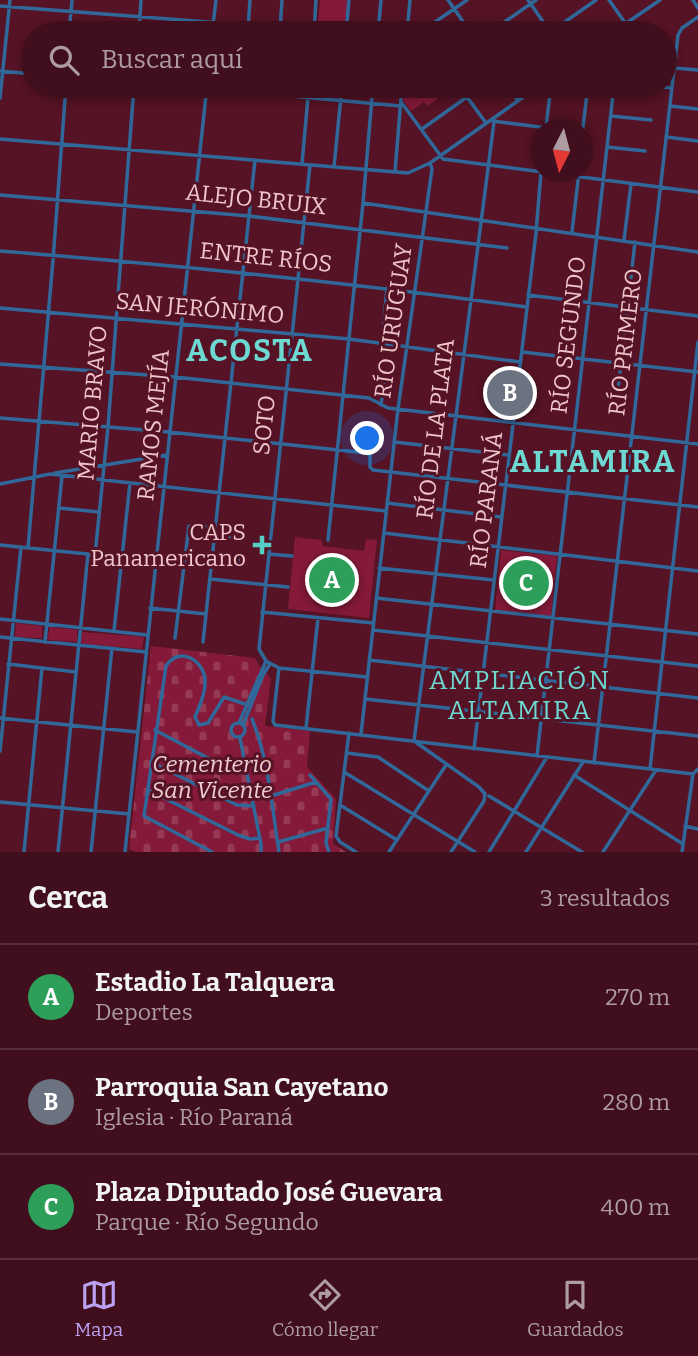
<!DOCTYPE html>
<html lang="es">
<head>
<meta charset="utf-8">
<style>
	:root { --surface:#400e1c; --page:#4b1c29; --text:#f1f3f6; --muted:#ae9ca3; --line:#592e3b; --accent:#bca0f2 }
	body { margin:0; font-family:Bitter,serif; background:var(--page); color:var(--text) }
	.compass { position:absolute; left:530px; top:119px; width:63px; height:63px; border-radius:50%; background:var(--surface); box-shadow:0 4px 10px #0003; rotate:186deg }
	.you { position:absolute; left:368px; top:439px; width:24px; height:24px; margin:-18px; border:5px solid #fff; border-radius:50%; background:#1a73e8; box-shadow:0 0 0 10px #1a73e833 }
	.badge { display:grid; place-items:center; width:46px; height:46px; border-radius:50%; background:var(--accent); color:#fff; font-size:23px; font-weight:700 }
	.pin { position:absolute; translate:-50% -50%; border:4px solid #fff; box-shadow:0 2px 7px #0006 }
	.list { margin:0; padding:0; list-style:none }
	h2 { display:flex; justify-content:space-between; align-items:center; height:91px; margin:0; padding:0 28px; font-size:30px }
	h2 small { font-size:23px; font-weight:400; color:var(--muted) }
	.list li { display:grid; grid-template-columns:46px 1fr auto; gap:21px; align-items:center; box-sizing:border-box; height:105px; padding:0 28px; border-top:2px solid var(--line) }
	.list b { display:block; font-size:26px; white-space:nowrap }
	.list p { margin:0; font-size:23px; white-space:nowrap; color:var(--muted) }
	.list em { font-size:23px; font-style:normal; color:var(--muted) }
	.icon { flex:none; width:38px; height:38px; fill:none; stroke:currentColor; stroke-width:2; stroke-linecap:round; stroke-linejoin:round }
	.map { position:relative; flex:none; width:698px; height:852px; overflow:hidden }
	.search { position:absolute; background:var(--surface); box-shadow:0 4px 10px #0003; left:21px; right:21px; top:21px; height:77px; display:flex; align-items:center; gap:18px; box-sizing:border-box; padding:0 24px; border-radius:38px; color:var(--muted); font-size:26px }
	.sheet { height:406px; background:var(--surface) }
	nav { display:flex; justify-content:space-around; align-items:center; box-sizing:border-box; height:98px; border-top:2px solid var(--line); background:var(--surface); font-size:19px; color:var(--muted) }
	nav a { display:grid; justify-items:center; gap:4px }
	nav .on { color:var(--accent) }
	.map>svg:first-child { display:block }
	.green { fill:#841939 }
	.cemetery { fill:url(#cemetery-stones) }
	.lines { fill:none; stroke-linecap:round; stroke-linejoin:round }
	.minor { stroke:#31689a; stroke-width:3.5 }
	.poi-dot { fill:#55cec5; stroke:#551325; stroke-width:2.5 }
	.labels { text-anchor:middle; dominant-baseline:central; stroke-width:6; stroke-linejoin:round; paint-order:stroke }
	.street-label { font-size:23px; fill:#f0c6cb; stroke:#551325 }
	.poi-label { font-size:23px; fill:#f0c6cb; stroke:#551325; text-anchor:end }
	.park-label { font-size:23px; font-style:italic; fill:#eeccd0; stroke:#551325 }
	.quarter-label { font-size:26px; letter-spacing:2px; fill:#6ed9d2; stroke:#551325 }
	.district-label { font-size:30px; font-weight:bold; letter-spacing:2px; fill:#6ed9d2; stroke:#551325 }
</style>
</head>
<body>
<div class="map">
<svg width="698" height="852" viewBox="0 0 698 852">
	<defs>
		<pattern id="cemetery-stones" width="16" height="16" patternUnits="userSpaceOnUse" patternTransform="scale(1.75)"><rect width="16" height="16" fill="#841939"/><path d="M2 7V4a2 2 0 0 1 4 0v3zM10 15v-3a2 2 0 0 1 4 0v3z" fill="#963954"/></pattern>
	</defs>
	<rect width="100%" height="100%" fill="#551325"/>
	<path class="green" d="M320,0H348L345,33L317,32Z
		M407,86H432L440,97L428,106L424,102L411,111L403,100Z
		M295,537L322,540V546L364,551L366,539L377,540L369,618L288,609Z
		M501,550L557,556L551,616L495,610Z
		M16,623L42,626V638L15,637Z
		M50,627L77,630V642L49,640L47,639Z
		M82,632L144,637L142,649L84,644L81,642Z"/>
	<path class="cemetery" d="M151,646L255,658L261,668L271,678L265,726L310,731L307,767L336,799L333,844L346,852H136L129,849Z"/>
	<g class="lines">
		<path class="minor" d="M448,0L471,33
			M528,0L551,33
			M609,0L626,24
			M693,0L698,8
			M0,6L208,22L310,33
			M248,28L250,0
			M280,30L282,0
			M69,33L72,0
			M139,33L141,0
			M212,33L216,0
			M314,33L316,0
			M346,33L349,0
			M378,33L381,0
			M407,33L410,0
			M419,33L467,0
			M489,33L536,0
			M549,33L596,0
			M612,33L660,0
			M665,56L676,57
			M674,68L698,70
			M0,71L33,74
			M180,86L401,106
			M459,86L486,123
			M508,86L518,101
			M653,86L672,88
			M0,98L10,0
			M401,102L443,159L698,192
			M670,106L698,109
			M611,116L651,120
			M493,121L564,130
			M546,127L551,86
			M422,129L467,97
			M582,135L588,86
			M666,137L698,141
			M0,139L408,173L430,163L539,86
			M607,147L645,151
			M302,164L309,86
			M310,165L259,649L266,661L279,668L367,677
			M334,167L342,86
			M395,172L402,86
			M0,195L249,216L507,248
			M363,203L698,252
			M572,232L579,172
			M624,240L631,184
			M0,251C176,265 352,283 527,307
			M528,295L698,316
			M0,308L349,339L520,362
			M382,342L387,288
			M522,352L698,372
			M0,364L175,377L369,398L388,408L698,444
			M617,398L635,242
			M381,405L385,373
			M0,418L169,432L367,453L370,455V467L373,470L698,507
			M394,442L508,455
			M55,473L167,455
			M0,484L50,474L386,511
			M387,503L501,517
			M59,508L99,512
			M384,533L698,571
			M214,535L243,538
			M328,540L363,203L373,86
			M0,545L155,561
			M28,548L53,260L66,86
			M268,554L292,556
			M95,555L108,427L134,86
			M212,557L239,560
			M379,568L494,580
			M210,579L288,587
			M376,598L698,634
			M150,608L206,614
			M262,612L373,623
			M0,619L147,635
			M373,630L698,666
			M114,631L130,483
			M0,637L146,652
			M175,638L189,526L215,527
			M45,642L62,476
			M203,642L255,160
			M369,660L698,698
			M8,664L76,672
			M279,668L273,721L275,725L693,774
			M365,699L698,736
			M0,718L137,732
			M252,719C269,761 272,808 279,852
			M231 730a7 7 0 1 1 14 0a7 7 0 1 1-14 0Z
			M239,723L266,661
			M243,725L263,675L270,664
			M306,728L318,618
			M155,730L236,773L247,772
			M349,733L336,836L340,842L356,852
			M361,734L398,409L432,169L430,163
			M240,738L261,844V852
			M474,749L536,233L541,172
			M0,751L21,547
			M347,753L378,757L429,791
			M537,756L614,86
			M151,762L237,805L254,806
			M594,763L678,35L682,28L698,17
			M650,769L698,342
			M344,772L475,852
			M310,775L331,799L326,843L329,852
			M574,775L683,844
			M148,790L238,835L250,839L260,838
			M271,796L316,782
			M489,796L582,852
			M0,802L129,814
			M340,805L397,840
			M685,826L698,829
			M278,842L328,828
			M24,852L42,668
			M58,852L88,554
			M91,852L112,648
			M125,852L207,86
			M212,852L144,816L166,666C180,644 207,662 205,684C205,695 199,707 195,717L199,725L208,723L224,697L251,706
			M389,852L446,765
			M451,852L484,801L485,794L479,787L414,741L494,122
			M489,852L547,757
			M526,852L583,762
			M603,852L656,770
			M682,852L693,774L698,769"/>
	</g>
	<path class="poi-dot" d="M258.5 534.5h7v7h7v7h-7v7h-7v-7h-7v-7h7z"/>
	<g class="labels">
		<g class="street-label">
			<text transform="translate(256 199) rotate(6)">ALEJO BRUIX</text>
			<text transform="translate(266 257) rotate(6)">ENTRE RÍOS</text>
			<text transform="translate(200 308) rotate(5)">SAN JERÓNIMO</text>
			<text transform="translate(393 321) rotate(-82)">RÍO URUGUAY</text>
			<text transform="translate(568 335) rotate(-83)">RÍO SEGUNDO</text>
			<text transform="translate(625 342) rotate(-83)">RÍO PRIMERO</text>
			<text transform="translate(92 403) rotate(-85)">MARIO BRAVO</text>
			<text transform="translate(153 425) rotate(-84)">RAMOS MEJÍA</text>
			<text transform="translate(264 425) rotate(-84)">SOTO</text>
			<text transform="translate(435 429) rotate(-83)">RÍO DE LA PLATA</text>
			<text transform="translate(486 500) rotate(-83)">RÍO PARANÁ</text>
		</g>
		<g class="poi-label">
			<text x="246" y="532">CAPS<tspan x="246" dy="26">Panamericano</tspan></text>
		</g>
		<g class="park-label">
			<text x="212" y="764">Cementerio<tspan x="212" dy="26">San Vicente</tspan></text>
		</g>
		<g class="quarter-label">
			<text x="520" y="680">AMPLIACIÓN<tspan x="520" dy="30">ALTAMIRA</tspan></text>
		</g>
		<g class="district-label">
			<text x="250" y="351">ACOSTA</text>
			<text x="593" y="462">ALTAMIRA</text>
		</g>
	</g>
</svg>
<svg class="compass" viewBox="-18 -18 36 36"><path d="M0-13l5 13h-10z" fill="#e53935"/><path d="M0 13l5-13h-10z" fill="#ae9ca3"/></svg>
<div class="you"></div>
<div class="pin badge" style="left:332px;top:580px;background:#2e9e5b">A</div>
<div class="pin badge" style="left:510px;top:393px;background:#6b7280">B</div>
<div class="pin badge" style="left:526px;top:583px;background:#2e9e5b">C</div>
<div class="search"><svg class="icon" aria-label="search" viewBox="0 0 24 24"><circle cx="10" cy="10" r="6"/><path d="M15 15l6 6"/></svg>Buscar aquí</div>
</div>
<section class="sheet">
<h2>Cerca<small>3 resultados</small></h2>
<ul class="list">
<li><span class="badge" style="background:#2e9e5b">A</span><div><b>Estadio La Talquera</b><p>Deportes</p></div><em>270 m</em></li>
<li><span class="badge" style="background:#6b7280">B</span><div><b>Parroquia San Cayetano</b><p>Iglesia · Río Paraná</p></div><em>280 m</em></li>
<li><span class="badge" style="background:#2e9e5b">C</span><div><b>Plaza Diputado José Guevara</b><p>Parque · Río Segundo</p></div><em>400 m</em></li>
</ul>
</section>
<nav>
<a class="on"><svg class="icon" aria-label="map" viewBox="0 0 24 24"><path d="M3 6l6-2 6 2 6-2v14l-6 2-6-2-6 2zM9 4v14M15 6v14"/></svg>Mapa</a>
<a><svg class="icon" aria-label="directions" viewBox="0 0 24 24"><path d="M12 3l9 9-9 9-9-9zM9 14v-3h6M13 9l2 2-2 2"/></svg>Cómo llegar</a>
<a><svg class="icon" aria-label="saved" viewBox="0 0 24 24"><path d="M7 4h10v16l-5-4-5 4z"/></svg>Guardados</a>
</nav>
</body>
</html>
